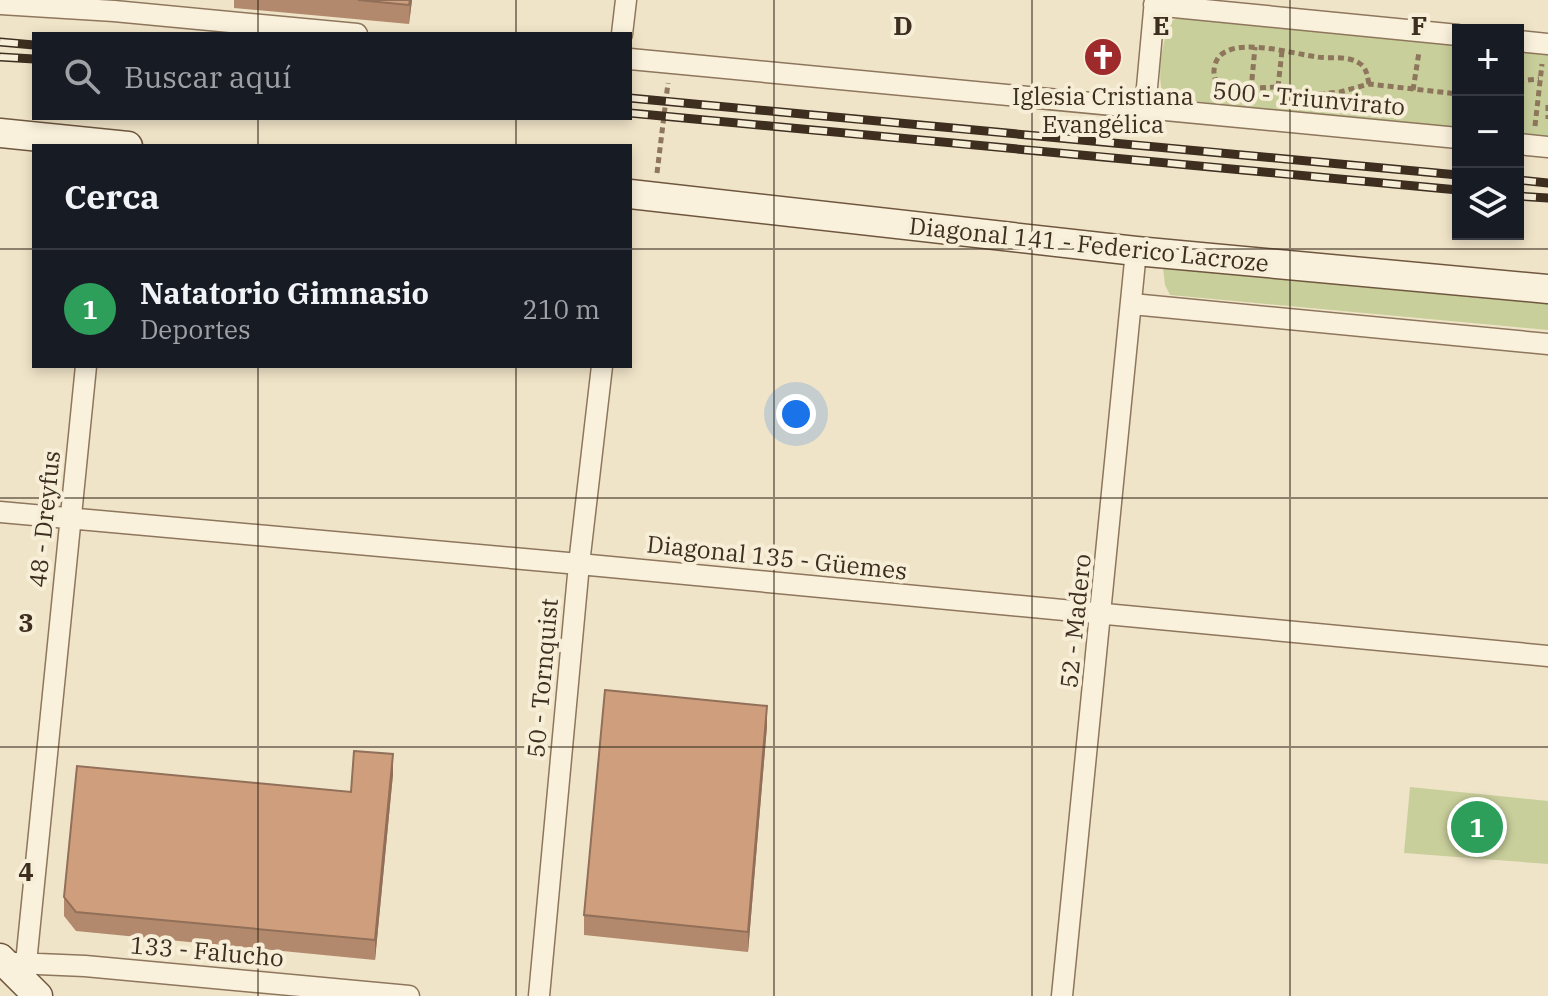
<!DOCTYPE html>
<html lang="es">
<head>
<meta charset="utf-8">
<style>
	:root { --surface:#171b24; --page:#20242c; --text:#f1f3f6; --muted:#9ea1a6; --line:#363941; --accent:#1a73e8 }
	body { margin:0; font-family:"IBM Plex Serif",serif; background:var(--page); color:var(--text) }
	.controls { position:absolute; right:24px; top:24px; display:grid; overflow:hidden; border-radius:0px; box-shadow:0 4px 12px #0003 }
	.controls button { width:72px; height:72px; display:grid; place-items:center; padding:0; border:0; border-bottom:2px solid var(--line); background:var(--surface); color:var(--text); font:40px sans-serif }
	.you { position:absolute; left:796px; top:414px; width:28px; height:28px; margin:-20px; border:6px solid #fff; border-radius:50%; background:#1a73e8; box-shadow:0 0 0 12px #1a73e833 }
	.badge { display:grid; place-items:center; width:52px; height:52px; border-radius:50%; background:var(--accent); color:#fff; font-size:26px; font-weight:700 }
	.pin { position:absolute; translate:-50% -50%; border:4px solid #fff; box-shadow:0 2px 8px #0006 }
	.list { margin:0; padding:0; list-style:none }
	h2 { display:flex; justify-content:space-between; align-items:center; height:104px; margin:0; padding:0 32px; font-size:34px }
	h2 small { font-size:26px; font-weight:400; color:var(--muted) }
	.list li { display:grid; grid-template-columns:52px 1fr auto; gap:24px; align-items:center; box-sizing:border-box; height:120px; padding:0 32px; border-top:2px solid var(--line) }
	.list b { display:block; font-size:30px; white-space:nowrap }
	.list p { margin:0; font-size:26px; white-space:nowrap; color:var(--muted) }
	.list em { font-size:26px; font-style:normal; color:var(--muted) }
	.icon { flex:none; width:44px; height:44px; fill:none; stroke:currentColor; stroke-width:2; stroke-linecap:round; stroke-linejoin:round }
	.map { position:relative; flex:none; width:1548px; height:996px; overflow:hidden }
	.search { position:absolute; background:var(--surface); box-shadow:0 4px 12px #0003; left:32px; top:32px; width:600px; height:88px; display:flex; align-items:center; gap:20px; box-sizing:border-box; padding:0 28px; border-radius:0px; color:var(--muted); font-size:30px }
	.panel { position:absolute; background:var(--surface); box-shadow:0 4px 12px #0003; left:32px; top:144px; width:600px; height:224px; border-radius:0px }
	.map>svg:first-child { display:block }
	.green { fill:#c9cf9b }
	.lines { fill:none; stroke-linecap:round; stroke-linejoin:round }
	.street-casing { stroke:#8d765c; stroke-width:23 }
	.secondary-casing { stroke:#6f573f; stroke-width:31 }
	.path { stroke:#8d765c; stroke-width:5; stroke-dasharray:6 4; stroke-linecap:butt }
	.street { stroke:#faf1dc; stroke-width:20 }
	.secondary { stroke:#faf1dc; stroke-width:28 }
	.rail-casing { stroke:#3d2e20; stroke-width:9 }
	.rail { stroke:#f7eed8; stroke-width:6; stroke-dasharray:18; stroke-linecap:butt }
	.wall { fill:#b2896c }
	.shaded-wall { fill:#916f58 }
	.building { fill:#cf9f7d; stroke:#916f58; stroke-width:2 }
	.grid { fill:none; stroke:#3d2e20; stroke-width:2; stroke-opacity:0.55 }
	.labels { text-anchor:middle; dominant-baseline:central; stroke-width:8; stroke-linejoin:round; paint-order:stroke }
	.poi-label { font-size:24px; fill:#3d2e20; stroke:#f7eed8 }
	.street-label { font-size:24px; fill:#3d2e20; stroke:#f7eed8 }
	.grid-label { font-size:26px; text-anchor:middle; font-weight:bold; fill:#3d2e20; stroke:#f7eed8; stroke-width:8; stroke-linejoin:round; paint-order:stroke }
</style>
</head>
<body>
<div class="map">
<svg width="1548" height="996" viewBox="0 0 1548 996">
	<rect width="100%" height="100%" fill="#f0e4c8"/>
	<path class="green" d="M1180,17L1458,45V133L1174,105C1169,101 1164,97 1162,90C1157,75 1163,32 1173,20Z
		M1518,51L1548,54V142L1518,139Z
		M1171,259L1548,296V330L1170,295L1165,285L1163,268Z
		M1410,787L1548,801V864L1404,853Z"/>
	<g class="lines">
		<defs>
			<path id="street" d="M0,4L114,11L357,34
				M1154,5L1458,35
				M622,34L626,0
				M1518,41L1548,44
				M630,59L1458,138
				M1145,109L1155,0
				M1518,144L1548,147
				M1132,304L1548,344
				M0,512L579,564L1548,656
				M14,963L85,966L409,996
				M26,963L86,366
				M539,996L579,564L602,366
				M1062,996L1136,251"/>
			<path id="secondary" d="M0,133L128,146
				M630,194L1136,251L1548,289
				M0,958L38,996"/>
		</defs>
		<use href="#street" class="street-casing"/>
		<use href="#secondary" class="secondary-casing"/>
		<path class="path" d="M1518,81L1539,79
			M1369,84C1367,75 1367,68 1359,63C1347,55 1330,59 1317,57C1293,54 1223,32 1215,65C1213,72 1214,77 1217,83L1235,89L1278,87L1310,95L1340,92L1369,84L1458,94
			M1278,87L1282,51
			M1251,90L1255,47
			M1413,90L1419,52
			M1548,105V119
			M1535,126L1542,64
			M657,173L668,83"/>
		<use href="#street" class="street"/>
		<use href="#secondary" class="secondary"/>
		<defs>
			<path id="rail" d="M0,42L34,45
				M0,57L34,59
				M630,98L1458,175
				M630,113L1458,190
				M1518,180L1548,183
				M1518,196L1548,198"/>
		</defs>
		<use href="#rail" class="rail-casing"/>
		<use href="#rail" class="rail"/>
	</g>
	<path class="wall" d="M234,0H412L409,24L234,8Z
		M767,726L748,952L584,935V915Z
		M393,774L375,960L76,931L64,916V897L351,792Z"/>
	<path class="shaded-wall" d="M410,0H412L409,24Z
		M767,706V726L748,952V932Z
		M393,754V774L375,960V940Z"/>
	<path class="building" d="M358,0H410L409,5Z
		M605,690L767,706L748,932L584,915Z
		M354,751L393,754L375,940L76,912L64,897L77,766L351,792Z"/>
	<path class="grid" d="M258,0V34M516,0V34M774,0V996M1032,0V996M1290,0V996M258,118V146M516,118V146M0,249H34M630,249H1548M258,366V996M516,366V996M0,498H1548M0,747H1548"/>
	<defs>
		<symbol id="church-disc" viewBox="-11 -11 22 22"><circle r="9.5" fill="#9e2a2b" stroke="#f7eed8"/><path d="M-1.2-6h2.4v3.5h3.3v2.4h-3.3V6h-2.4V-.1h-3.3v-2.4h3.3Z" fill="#fff"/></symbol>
	</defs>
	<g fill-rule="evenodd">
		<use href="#church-disc" x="1081" y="35" width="44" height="44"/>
	</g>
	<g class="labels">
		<g class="poi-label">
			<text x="1103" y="96">Iglesia Cristiana<tspan x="1103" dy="28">Evangélica</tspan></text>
		</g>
		<g class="street-label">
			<text transform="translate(1309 98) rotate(5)">500 - Triunvirato</text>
			<text transform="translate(1089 244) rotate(6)">Diagonal 141 - Federico Lacroze</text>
			<text transform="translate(44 519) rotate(-84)">48 - Dreyfus</text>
			<text transform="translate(777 557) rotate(6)">Diagonal 135 - Güemes</text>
			<text transform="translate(1075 621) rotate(-84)">52 - Madero</text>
			<text transform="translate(542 678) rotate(-85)">50 - Tornquist</text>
			<text transform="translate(207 951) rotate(5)">133 - Falucho</text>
		</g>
	</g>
	<g class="grid-label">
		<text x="903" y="35">D</text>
		<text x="1161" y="35">E</text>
		<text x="1419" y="35">F</text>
		<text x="26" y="632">3</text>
		<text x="26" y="881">4</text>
	</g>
</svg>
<div class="controls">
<button>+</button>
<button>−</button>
<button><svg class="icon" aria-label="layers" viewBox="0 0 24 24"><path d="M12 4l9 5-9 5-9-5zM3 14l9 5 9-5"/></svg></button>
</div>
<div class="you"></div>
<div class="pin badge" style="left:1477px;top:827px;background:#2e9e5b">1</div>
<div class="search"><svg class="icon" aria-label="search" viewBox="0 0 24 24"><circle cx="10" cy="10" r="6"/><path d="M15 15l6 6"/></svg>Buscar aquí</div>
<section class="panel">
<h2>Cerca<small></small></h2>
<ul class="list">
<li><span class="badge" style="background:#2e9e5b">1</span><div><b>Natatorio Gimnasio</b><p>Deportes</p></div><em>210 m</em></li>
</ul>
</section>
</div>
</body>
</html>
